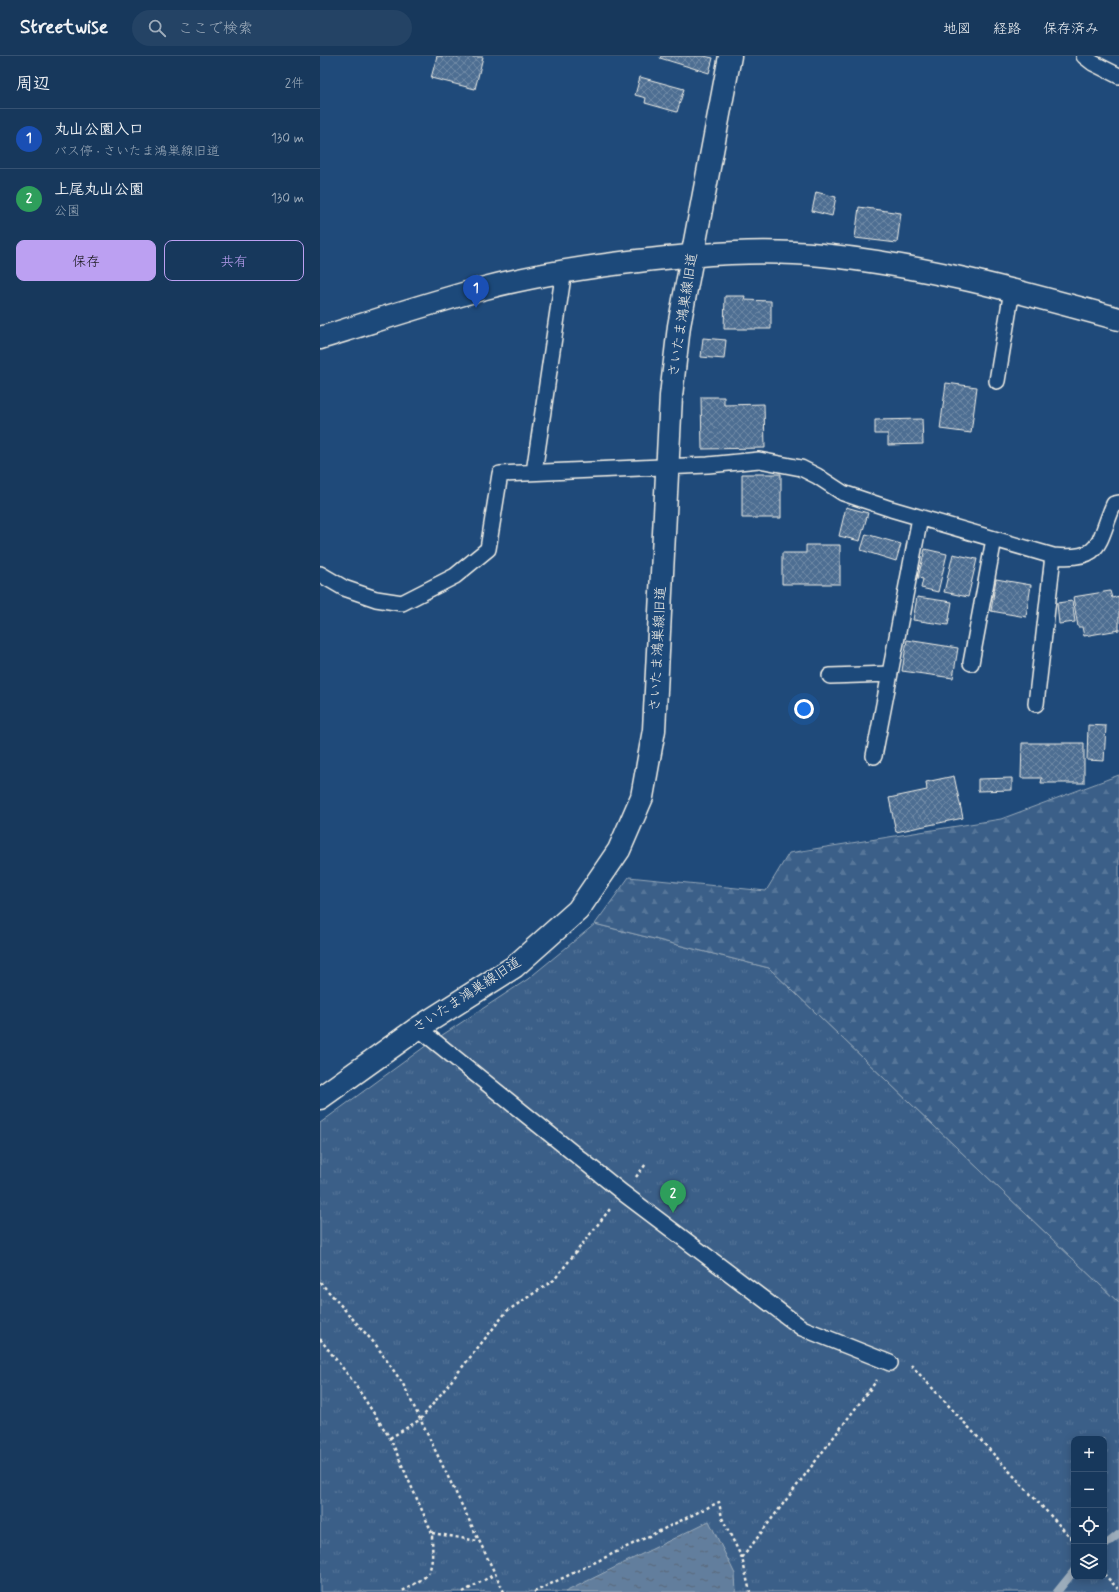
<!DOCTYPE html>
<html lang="ja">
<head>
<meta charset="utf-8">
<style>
	:root { --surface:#17385c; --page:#244365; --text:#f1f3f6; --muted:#9eacbb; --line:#365272; --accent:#bca0f2 }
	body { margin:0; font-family:Mynerve,"Klee One",sans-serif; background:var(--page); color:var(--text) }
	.controls { position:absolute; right:12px; bottom:12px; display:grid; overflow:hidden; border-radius:8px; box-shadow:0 2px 10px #0003 }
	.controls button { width:36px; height:36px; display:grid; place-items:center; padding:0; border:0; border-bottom:1px solid var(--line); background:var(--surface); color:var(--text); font:20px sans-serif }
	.you { position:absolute; left:484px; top:653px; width:14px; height:14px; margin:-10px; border:3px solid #fff; border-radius:50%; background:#1a73e8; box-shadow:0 0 0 6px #1a73e833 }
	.badge { display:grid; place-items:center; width:26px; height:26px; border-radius:50%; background:var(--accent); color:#fff; font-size:13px; font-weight:700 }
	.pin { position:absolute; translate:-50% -33px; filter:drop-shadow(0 1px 2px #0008) }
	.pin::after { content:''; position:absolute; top:21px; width:14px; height:12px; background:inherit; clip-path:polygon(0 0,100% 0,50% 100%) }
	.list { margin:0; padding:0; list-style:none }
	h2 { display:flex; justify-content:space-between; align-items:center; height:52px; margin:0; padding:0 16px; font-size:17px }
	h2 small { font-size:13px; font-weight:400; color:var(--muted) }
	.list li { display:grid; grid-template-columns:26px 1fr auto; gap:12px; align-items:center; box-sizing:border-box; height:60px; padding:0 16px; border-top:1px solid var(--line) }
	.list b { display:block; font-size:15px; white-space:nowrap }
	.list p { margin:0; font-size:13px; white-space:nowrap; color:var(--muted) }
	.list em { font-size:13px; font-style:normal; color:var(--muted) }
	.actions { display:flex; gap:8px; padding:12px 16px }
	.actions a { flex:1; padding:9px 0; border:1px solid var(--accent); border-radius:8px; text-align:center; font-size:14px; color:var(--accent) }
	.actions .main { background:var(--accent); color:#111 }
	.icon { flex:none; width:22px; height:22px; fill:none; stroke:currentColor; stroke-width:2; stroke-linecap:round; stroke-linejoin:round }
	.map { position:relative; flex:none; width:799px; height:1536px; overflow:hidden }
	header { display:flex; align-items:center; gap:24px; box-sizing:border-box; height:56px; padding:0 20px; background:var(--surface); border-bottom:1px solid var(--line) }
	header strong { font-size:19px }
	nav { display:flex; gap:22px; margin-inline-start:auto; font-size:14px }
	.search { width:280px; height:36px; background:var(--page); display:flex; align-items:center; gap:10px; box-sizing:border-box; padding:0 14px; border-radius:22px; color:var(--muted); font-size:15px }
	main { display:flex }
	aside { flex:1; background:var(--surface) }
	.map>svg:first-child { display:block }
	.grass { fill:url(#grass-tufts); stroke:#97a8b8; fill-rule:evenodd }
	.forest { fill:url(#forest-firs); stroke:#97a8b8 }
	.water { fill:url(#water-ripples); stroke:#9cacbb }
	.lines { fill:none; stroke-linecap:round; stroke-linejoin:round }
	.stream { stroke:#9cacbb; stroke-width:8 }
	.building { fill:url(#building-cross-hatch); stroke:#f4f1e8 }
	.lane-casing { stroke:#f4f1e8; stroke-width:18 }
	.secondary-casing { stroke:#f4f1e8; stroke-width:25 }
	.path { stroke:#f4f1e8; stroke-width:2.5; stroke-dasharray:3 3; stroke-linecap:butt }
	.lane { stroke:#1f4a7a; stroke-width:15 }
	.secondary { stroke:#1f4a7a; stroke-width:22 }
	.labels { text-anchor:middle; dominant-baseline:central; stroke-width:3; stroke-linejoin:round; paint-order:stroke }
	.street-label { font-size:14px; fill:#f4f1e8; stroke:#1f4a7a }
</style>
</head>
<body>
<header>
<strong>Streetwise</strong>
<div class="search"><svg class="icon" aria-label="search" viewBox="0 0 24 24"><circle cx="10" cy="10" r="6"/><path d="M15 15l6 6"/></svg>ここで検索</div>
<nav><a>地図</a><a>経路</a><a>保存済み</a></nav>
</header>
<main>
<aside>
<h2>周辺<small>2件</small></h2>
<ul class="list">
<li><span class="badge" style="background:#1a4fb4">1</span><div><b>丸山公園入口</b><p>バス停 · さいたま鴻巣線旧道</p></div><em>130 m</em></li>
<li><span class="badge" style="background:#2e9e5b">2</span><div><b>上尾丸山公園</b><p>公園</p></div><em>130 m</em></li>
</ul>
<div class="actions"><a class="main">保存</a><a>共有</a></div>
</aside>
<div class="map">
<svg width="799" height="1536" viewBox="0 0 799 1536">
	<defs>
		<pattern id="grass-tufts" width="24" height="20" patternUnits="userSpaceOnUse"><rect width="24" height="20" fill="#3a5f88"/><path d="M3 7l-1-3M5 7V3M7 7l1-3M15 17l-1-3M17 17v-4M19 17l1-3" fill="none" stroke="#577699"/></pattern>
		<pattern id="forest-firs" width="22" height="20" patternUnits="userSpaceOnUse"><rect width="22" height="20" fill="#3a5f88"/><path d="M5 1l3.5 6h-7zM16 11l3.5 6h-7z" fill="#577699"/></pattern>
		<pattern id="water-ripples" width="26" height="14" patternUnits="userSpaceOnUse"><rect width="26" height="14" fill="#627e9d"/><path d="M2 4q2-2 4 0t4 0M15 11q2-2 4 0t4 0" fill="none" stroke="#58687a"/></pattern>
		<pattern id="building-cross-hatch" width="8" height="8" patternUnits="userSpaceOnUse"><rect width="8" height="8" fill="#4d6e92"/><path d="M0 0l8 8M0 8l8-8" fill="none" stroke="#708aa6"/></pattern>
	</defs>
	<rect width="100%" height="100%" fill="#1f4a7a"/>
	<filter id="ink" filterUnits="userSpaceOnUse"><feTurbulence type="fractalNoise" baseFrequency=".025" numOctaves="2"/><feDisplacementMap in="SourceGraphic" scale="8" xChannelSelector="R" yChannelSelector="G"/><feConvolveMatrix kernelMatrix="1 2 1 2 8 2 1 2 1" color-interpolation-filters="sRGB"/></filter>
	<g filter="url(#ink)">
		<path class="grass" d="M275,868L449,912L799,1247V1536H0V1067L107,989L208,923ZM754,1383H784V1521H754Z"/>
		<path class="forest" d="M799,719V1247L449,912L275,868L309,821L446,835L469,797L681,763Z"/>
		<path class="water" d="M389,1465L415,1518L416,1536H245Z"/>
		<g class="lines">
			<path class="stream" d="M784,1490L799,1478
				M737,1536L754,1515"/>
		</g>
		<path class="building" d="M117,0L163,1L155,33L111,22Z
			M341,0H384L393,2L389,17L340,2Z
			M320,21L364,33L357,56L325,47L326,42L315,39Z
			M496,136L516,141L512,160L492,155Z
			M539,151L581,157L577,187L535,182Z
			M405,240H425L424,244L451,245V273H404Z
			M383,282L406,284L404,303L381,301Z
			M626,327L657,331L651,377L620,373Z
			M381,341H404V349L444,348L445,392L382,393Z
			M602,363L603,388L568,389V378H555V364Z
			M422,418H461V462H422Z
			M526,451L548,457L540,485L519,480Z
			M546,478L581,488L576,505L541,494Z
			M486,489H520V528H462V497H486Z
			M605,493L627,498L618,536L601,532L603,523L598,522Z
			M633,498L657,503L648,541L624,536Z
			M676,523L711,529L706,561L671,555Z
			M790,535L792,542L799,540V574L764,580L762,571H758L753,541Z
			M597,541L632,546L628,569L593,564Z
			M752,545L755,566L739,568L737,547Z
			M587,584L638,592L633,622L582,615Z
			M768,669L786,670L784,705L767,704Z
			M702,687H764V727H721L722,722H701Z
			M634,720L643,762L576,776L569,742L607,734L606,726Z
			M692,722V734L658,735V723Z"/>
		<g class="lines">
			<defs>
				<path id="lane" d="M764,0L773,7L799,20
					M677,325L692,234
					M214,416L244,214
					M0,518L24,532L56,543L82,547L135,520L168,493L180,418L388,409L439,404L481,412L497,420L523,437L571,453L733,500C784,505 777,486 794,448L799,447
					M651,607L674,483
					M510,620L570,618
					M716,648L733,500
					M554,700L600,462
					M98,972L303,1137L482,1272L570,1307"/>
				<path id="secondary" d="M0,282C55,265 109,247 165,232C215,219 266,211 318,205C380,198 441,193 502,199C604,209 701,236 799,263
					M0,1042L98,972L194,911L258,854L299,794L322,741L334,674L351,340L359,270L410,0"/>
			</defs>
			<use href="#lane" class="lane-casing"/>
			<use href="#secondary" class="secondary-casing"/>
			<path class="path" d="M316,1121L326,1108
				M0,1226L56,1289L83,1328L184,1536
				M0,1283L32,1324L70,1382L112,1477C112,1489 114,1506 108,1518C104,1523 87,1532 81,1536
				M591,1309L754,1485
				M70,1382L101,1363L187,1255L234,1224L290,1153
				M112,1477L158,1485
				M422,1502L557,1324
				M784,1518L798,1533
				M143,1536L175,1518
				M214,1536L399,1446L402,1462L422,1502L430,1536"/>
			<use href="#lane" class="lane"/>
			<use href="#secondary" class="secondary"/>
		</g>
	</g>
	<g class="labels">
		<g class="street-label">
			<text transform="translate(363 259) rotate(-81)">さいたま鴻巣線旧道</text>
			<text transform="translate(338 593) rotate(-87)">さいたま鴻巣線旧道</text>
			<text transform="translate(147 939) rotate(-33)">さいたま鴻巣線旧道</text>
		</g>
	</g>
</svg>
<div class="controls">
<button>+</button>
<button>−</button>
<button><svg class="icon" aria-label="locate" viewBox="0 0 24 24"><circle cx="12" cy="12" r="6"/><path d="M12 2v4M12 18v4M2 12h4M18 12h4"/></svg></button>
<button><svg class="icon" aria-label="layers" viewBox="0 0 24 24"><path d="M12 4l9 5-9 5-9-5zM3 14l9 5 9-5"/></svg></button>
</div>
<div class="you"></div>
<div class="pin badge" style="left:156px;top:252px;background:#1a4fb4">1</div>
<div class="pin badge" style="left:353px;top:1157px;background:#2e9e5b">2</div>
</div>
</main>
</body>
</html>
